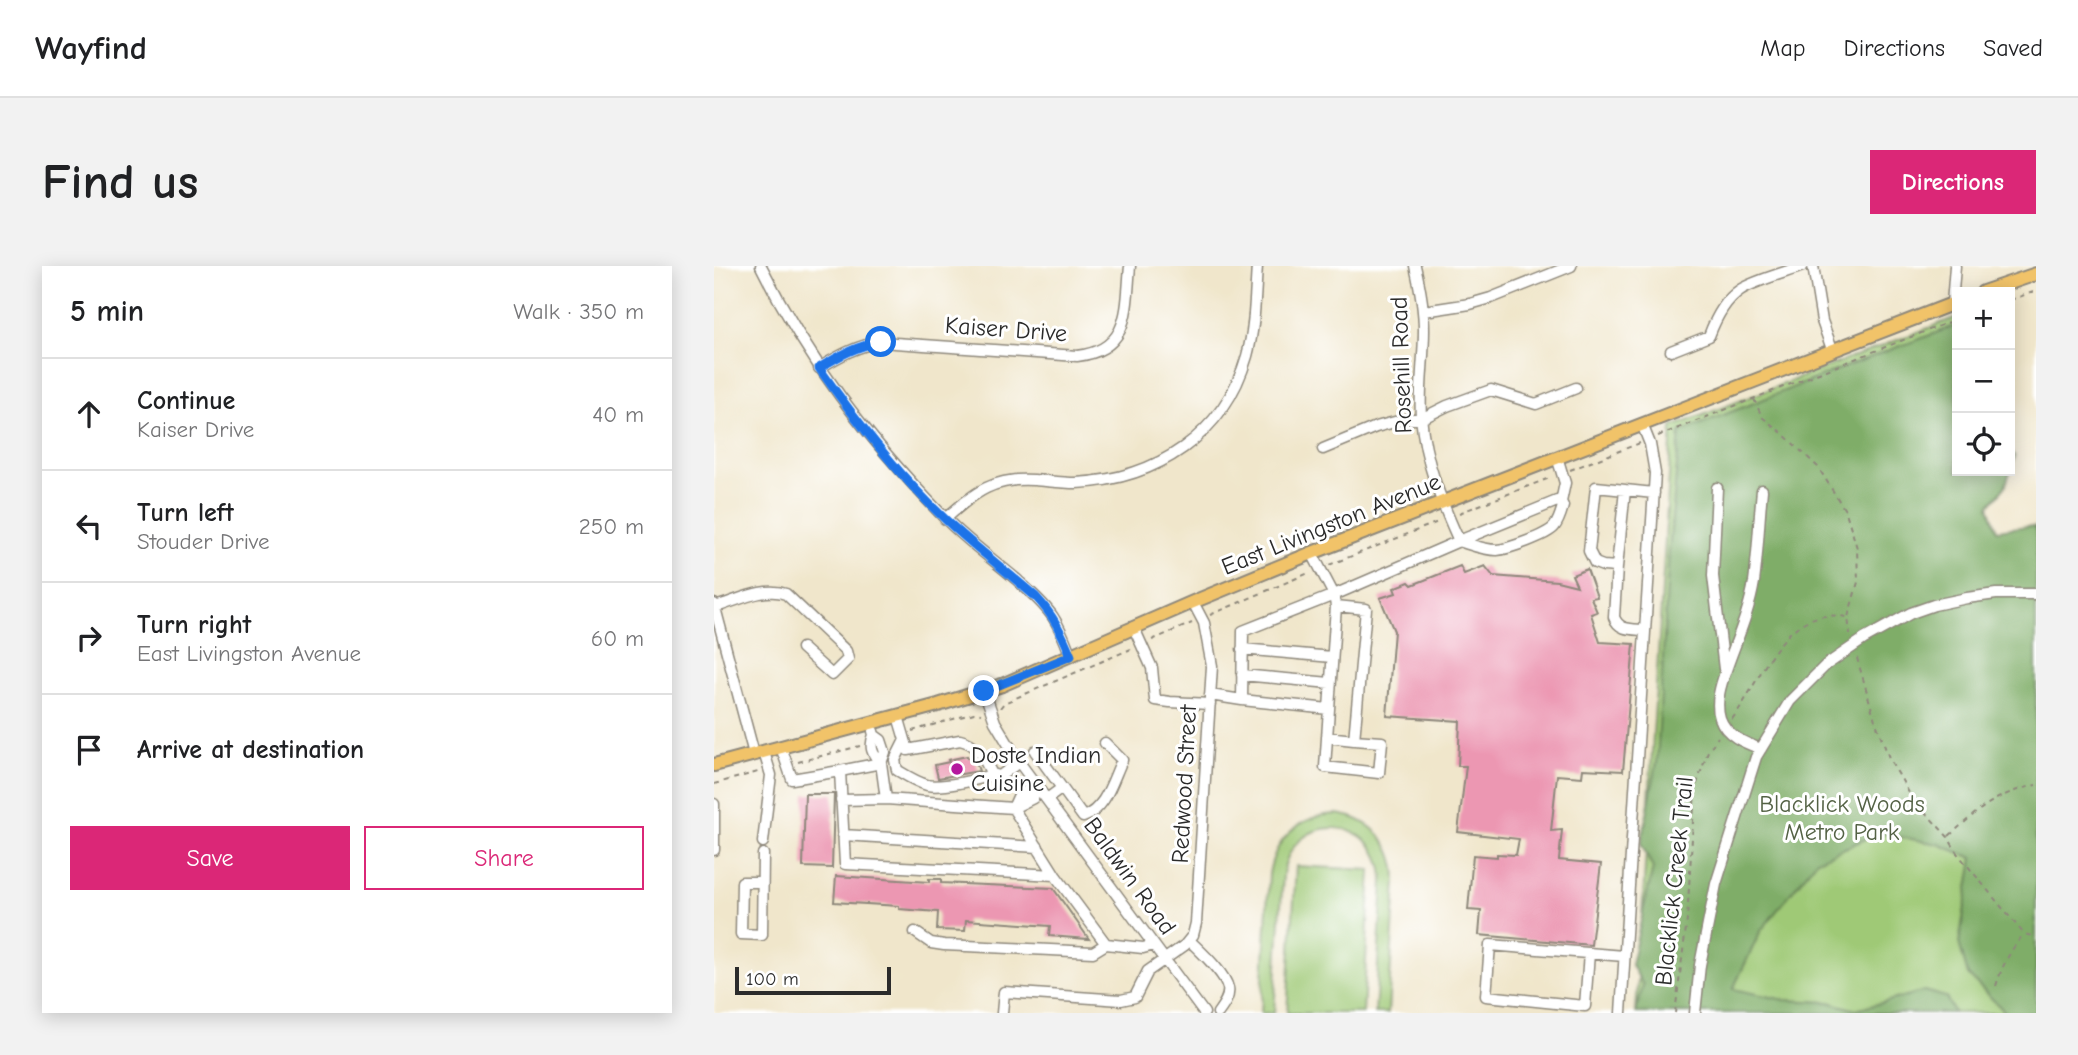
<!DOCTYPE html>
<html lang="en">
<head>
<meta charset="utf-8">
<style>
	:root { --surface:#fff; --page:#f2f2f2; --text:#202124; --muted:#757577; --line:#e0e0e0; --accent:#db2777 }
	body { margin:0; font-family:"Comic Neue",sans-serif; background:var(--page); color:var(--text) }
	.controls { position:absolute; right:21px; top:21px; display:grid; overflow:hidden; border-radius:0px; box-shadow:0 4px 18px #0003 }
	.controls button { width:63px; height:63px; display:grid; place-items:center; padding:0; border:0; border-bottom:2px solid var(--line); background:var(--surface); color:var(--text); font:35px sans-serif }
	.scale { position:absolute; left:21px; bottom:18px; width:156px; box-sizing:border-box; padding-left:7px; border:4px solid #2b2b2b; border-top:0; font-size:19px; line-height:24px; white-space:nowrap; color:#2b2b2b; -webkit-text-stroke:5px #fff; paint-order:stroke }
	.stop { position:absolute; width:21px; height:21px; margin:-16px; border:5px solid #1a73e8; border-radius:50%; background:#fff }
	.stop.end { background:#1a73e8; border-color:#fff; box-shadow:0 2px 7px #0008 }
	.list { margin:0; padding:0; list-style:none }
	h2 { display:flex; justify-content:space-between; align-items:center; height:91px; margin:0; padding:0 28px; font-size:30px }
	h2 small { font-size:23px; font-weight:400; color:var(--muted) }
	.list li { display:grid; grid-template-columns:46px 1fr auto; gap:21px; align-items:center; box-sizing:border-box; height:112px; padding:0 28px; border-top:2px solid var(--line) }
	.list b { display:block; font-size:26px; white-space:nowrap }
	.list p { margin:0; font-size:23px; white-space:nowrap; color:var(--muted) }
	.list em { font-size:23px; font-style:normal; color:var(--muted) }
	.actions { display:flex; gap:14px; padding:21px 28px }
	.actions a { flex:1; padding:16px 0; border:2px solid var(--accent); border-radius:0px; text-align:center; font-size:24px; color:var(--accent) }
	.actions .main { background:var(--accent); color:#fff }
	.icon { flex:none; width:38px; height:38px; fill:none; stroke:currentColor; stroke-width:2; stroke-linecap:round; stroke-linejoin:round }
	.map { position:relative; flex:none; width:1322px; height:747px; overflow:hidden; border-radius:0px }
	header { display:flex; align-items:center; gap:42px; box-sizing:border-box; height:98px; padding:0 35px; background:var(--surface); border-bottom:2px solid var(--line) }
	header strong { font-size:33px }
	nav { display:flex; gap:38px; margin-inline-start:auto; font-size:24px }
	.intro { display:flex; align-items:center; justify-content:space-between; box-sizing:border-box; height:168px; padding:0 42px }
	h1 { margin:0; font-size:49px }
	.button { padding:18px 32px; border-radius:0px; background:var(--accent); color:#fff; font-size:24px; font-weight:700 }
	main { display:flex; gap:42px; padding:0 42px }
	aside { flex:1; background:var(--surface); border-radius:0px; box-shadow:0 4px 18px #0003 }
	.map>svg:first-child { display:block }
	.green { fill:#9fc976; stroke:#657a50; stroke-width:2 }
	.forest { fill:#7fad67; stroke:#556c49; stroke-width:2 }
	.building { fill:#ec97b2 }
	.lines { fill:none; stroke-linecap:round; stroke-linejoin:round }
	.minor-casing { stroke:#8e887b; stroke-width:13 }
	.major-casing { stroke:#8e887b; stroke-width:16 }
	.path { stroke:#8e887b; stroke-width:2; stroke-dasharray:5 5; stroke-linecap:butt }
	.minor { stroke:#fff; stroke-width:10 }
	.major { stroke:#f1c369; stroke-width:12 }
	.route { stroke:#1a73e8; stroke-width:9 }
	.poi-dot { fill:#b5179e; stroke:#fff; stroke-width:2.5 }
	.labels { text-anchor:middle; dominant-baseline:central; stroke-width:6; stroke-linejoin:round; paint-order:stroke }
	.street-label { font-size:24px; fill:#2b2b2b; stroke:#fff }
	.poi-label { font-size:24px; fill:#2b2b2b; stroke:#fff; text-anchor:start }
	.park-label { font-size:24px; fill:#546245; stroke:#fff }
</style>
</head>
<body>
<header>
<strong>Wayfind</strong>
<nav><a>Map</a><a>Directions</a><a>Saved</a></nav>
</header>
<div class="intro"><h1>Find us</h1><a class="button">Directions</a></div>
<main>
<aside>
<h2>5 min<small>Walk · 350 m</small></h2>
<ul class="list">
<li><svg class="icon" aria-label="ahead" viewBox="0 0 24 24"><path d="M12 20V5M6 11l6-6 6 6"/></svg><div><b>Continue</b><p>Kaiser Drive</p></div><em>40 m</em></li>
<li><svg class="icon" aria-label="left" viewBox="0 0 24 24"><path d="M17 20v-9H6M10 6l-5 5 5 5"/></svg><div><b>Turn left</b><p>Stouder Drive</p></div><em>250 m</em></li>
<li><svg class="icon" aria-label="right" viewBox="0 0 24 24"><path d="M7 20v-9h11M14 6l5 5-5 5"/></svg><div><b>Turn right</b><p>East Livingston Avenue</p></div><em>60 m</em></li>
<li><svg class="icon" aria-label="arrive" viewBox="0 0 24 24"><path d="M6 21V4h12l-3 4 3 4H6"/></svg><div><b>Arrive at destination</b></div></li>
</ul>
<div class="actions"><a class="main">Save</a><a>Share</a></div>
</aside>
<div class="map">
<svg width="1322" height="747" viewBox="0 0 1322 747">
	<rect width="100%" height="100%" fill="#fff"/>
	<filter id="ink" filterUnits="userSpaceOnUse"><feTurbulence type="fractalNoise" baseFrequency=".0143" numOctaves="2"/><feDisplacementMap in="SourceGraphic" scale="14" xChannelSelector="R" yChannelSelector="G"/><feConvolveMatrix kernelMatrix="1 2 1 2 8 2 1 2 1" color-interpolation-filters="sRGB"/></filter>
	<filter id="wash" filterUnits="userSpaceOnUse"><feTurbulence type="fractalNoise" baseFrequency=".00686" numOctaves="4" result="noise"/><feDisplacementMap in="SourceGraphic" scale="28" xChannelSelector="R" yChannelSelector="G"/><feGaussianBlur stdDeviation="1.57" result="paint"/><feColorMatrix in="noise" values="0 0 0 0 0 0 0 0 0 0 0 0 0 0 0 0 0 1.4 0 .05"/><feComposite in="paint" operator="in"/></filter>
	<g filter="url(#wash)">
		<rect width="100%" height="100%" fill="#f0e6cb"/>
		<path class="green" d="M1243,51V205L1322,747H922L958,161Z
			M623,548C659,553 682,579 682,615L674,747H661L669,615C668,548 577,543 569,609L560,747H547L555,608C561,572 586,549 623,548Z
			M582,600L657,604L649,747H573Z"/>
		<path class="forest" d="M1243,59V205H1296V184L1301,191L1291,221L1275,240L1283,264L1314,260L1322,261V747H1292L1254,709L1245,677L1259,592L1224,578L1165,567L1103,594L1046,666L1019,723L1071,734L1115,736L1142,744L1210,725L1232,731L1240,747H922L929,719L917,698L939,602L927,578L943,496L955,284L966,166L1146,95Z"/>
		<g id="blocks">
			<path class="building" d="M746,300L750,308L771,300L779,310L843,315L863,320L858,309L873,303L883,331L877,332L883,346L877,348L886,376L920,378L909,505L869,503L868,511L843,509L837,565L848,564L845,594L887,598L877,679L765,669L767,645L754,644L759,589L783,591V588L802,589L805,573L744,566L752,500H744L746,455L673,450L680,365L666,332L682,327L680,322L695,316L698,319Z
				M253,490V492L260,491L265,505L224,512L221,499L235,496L234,494Z
				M91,528H120L118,602L89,601Z
				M122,610L215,616V613H227V617L339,622L375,673L335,670L336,660L252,654L251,665L223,664L224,646L185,643V640L120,636Z"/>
		</g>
	</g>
	<g filter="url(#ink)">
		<use href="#blocks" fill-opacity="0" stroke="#8e887b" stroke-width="2"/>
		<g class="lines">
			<defs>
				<path id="minor" d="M47,0C95,96 151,169 225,246C248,271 276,291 302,313C315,325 329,336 339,351C347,363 352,377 357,390
					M1099,0L1108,55L1118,83
					M1238,38L1241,0
					M710,45L756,38L777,32L857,0
					M957,85L995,70C1001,54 1011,34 1026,24C1039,15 1073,6 1089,0
					M105,102C125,90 144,79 167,76L363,90C417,84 412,42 416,0
					M609,183L662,161L692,153H707L733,140L777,124L822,138L862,122
					M843,191L851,217L847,236L849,240C847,247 845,255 840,261C833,269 795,283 783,284C770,284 758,279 745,275L843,235L847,236
					M1003,222L999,310L1010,403
					M231,253C261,227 278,211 320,214C334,215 348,217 362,217C443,213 510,169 533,90C541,61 541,29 543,0
					M598,287L620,329L745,275C727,235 711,196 707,151C705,123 710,93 710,64C710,42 706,21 701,0
					M903,301L911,224
					M0,338L40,488
					M1,341C23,335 50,320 72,328L132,385L134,393L118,409L88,382
					M420,362L438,402L441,434L456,436L496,438
					M931,364C918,363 905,365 900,351L903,301L889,300L881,297L875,285L882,221L940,227
					M528,383L618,391
					M528,409L616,417
					M270,424L281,456L305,496L490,747
					M496,429L528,434L529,365L620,329L622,340L615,443L528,434
					M615,443L611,501L665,507L668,476L640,474L652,343L622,340
					M184,450L194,484L246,474C265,478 269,492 278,508L286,510L305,496
					M159,465L160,469C155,481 158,488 167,497
					M160,469L167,474L171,486L167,497L172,533L299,542L319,532L321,524
					M613,471L640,474
					M191,474L181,494L183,504C193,510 202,516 213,519C227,522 266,514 278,508
					M67,481L78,513L126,505L131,598L341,609
					M1047,483C1031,477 1012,470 1006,452C1001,436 1007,418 1012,404C1022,375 1035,347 1040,316C1044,286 1045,255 1048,224
					M321,485L348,522
					M126,505L167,497
					M333,533L348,522L369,551C392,543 398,515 408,494L391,477
					M127,534L172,533
					M0,538V584
					M299,542L341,609L392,678L429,682L440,679
					M299,542L304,531L314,524L324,522
					M129,569L324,581
					M49,576L57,509L50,486
					M48,616H28L27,668L48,669L49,588
					M201,666L217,677L230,679L379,686L392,678
					M475,674C486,685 511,707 514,722C516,731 509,740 504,747
					M875,687L871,740L772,730L776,679L910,690
					M288,747L290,726L407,734L421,731L434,705L471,679L479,669L482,657L498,400L490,357L479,336
					M907,747L941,207L936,178L928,158
					M981,747L986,699L1002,618L1042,491L1076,435L1112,399L1150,373L1197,347L1220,339L1253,332L1282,328H1322"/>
				<path id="major" d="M1269,26L1322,8
					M0,499L224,439L288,419L479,336L598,287L1243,36"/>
			</defs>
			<use href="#minor" class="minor-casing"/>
			<use href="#major" class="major-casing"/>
			<path class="path" d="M1296,34L1322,25
				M1040,133L1048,151L1067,166L1104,201L1132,246L1143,282L1144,316L1134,351L1136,369
				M944,170L1243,53
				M856,204L926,177
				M745,247L838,211
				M615,299L724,256
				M496,349L597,306
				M438,374L478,357
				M1143,392L1161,454L1175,492L1198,532L1234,571L1243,587L1299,655L1310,668L1322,671
				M286,442L290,437L417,383
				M1018,453C1043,422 1065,353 1111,350C1118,349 1126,350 1133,351
				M198,465L260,447L267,448
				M84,496L146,480
				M0,518L44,506
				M1235,570C1267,542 1279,529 1322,519
				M1282,720C1288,700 1296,685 1309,669
				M961,747L973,654L981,523L994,485L1004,471"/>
			<use href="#minor" class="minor"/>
			<use href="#major" class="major"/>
		</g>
	</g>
	<g class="lines" filter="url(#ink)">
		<path class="route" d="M167,76C144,79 125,90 105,102C143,156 184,209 232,254C261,281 292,305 322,331C339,349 348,367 357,390L270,425"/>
	</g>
	<circle class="poi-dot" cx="243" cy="503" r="7"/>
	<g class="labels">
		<g class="street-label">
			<text transform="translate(292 63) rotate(4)">Kaiser Drive</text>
			<text transform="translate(687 99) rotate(-92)">Rosehill Road</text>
			<text transform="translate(617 258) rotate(-22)">East Livingston Avenue</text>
			<text transform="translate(470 518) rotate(-87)">Redwood Street</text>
			<text transform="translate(416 610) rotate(54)">Baldwin Road</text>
			<text transform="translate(960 615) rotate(-84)">Blacklick Creek Trail</text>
		</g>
		<g class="poi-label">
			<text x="257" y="489">Doste Indian<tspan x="257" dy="28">Cuisine</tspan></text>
		</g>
		<g class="park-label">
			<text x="1128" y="538">Blacklick Woods<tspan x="1128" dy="28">Metro Park</tspan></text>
		</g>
	</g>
</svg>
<div class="controls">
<button>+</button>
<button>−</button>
<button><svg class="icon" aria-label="locate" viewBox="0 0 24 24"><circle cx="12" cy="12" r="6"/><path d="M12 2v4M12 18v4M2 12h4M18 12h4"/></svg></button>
</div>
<div class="scale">100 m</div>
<div class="stop" style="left:167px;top:76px"></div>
<div class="stop end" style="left:270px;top:425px"></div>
</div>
</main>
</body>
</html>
